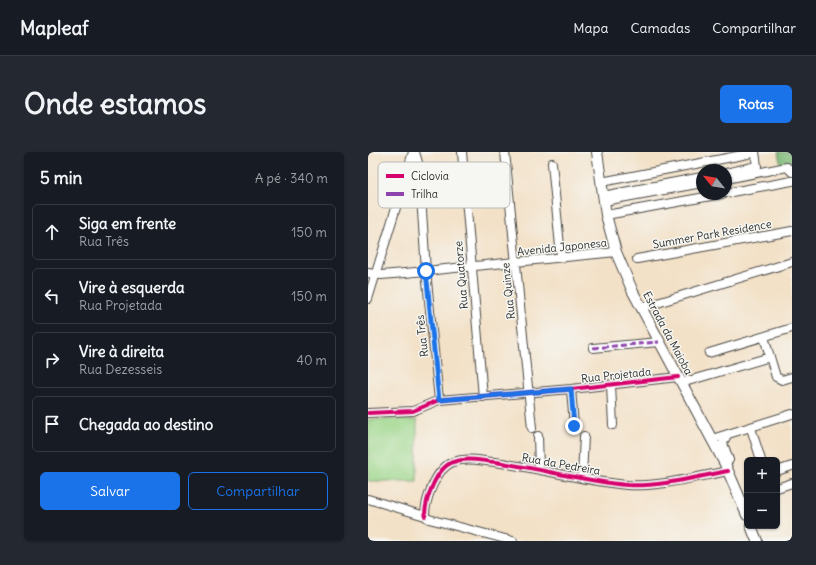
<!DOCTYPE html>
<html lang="pt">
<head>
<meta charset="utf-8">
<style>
	:root { --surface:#171b24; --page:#242831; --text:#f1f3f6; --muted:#9ea1a6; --line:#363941; --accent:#1a73e8 }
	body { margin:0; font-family:Delius,sans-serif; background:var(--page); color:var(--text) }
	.controls { position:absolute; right:12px; bottom:12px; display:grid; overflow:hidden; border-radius:6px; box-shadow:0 1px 3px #0004 }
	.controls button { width:36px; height:36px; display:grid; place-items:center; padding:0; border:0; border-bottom:1px solid var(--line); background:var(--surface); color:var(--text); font:20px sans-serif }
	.compass { position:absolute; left:328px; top:12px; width:36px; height:36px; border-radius:50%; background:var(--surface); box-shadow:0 1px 3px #0004; rotate:300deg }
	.stop { position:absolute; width:12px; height:12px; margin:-9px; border:3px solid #1a73e8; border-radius:50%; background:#fff }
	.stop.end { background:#1a73e8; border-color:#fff; box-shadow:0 1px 4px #0008 }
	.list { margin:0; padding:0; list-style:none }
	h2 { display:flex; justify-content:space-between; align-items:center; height:52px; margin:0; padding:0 16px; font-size:17px }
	h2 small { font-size:13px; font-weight:400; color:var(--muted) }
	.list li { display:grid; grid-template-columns:26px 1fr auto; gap:12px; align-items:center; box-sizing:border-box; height:56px; margin:0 8px 8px; padding:0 8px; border:1px solid var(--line); border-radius:6px }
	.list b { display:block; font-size:15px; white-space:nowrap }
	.list p { margin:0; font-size:13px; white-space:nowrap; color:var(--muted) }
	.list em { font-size:13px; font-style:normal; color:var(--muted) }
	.actions { display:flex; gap:8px; padding:12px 16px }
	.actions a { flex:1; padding:9px 0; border:1px solid var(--accent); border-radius:6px; text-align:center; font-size:14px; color:var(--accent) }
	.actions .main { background:var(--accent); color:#fff }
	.icon { flex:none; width:22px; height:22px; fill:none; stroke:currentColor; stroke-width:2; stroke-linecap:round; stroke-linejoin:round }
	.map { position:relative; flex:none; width:424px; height:389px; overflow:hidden; border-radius:6px }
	header { display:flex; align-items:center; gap:24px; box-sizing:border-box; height:56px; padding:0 20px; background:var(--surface); border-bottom:1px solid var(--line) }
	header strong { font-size:19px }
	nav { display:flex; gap:22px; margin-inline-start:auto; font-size:14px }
	.intro { display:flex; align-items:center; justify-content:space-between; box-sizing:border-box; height:96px; padding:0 24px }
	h1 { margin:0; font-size:28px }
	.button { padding:10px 18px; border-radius:6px; background:var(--accent); color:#fff; font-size:14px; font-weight:700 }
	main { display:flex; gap:24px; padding:0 24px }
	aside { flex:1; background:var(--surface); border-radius:6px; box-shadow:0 1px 3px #0004 }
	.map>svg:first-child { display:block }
	.green { fill:#9cd689; stroke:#64805a }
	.forest { fill:#7db775; stroke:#547150 }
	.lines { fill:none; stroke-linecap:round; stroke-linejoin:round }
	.minor-casing { stroke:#494642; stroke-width:10 }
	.major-casing { stroke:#494642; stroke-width:12 }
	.minor { stroke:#fff; stroke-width:8 }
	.major { stroke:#fff; stroke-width:10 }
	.quiet { stroke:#8e44ad; stroke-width:3; stroke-dasharray:6 3; stroke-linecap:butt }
	.cycleway-casing { stroke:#f6f6f2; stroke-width:6 }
	.cycleway { stroke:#d6006c; stroke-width:4 }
	.route { stroke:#1a73e8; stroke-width:5 }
	.labels { text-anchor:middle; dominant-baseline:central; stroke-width:3; stroke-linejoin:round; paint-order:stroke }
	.street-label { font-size:11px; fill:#2b2b2b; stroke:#f6f6f2 }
	.key { fill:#f6f6f2; stroke:#b9b9b6; stroke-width:1 }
	.key-label { font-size:11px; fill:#2b2b2b }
</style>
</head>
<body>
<header>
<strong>Mapleaf</strong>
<nav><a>Mapa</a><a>Camadas</a><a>Compartilhar</a></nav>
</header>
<div class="intro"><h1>Onde estamos</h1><a class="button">Rotas</a></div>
<main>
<aside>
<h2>5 min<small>A pé · 340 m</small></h2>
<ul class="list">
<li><svg class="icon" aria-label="ahead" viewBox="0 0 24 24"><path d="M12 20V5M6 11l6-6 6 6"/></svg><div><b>Siga em frente</b><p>Rua Três</p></div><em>150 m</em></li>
<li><svg class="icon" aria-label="left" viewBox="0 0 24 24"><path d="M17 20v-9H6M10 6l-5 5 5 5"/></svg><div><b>Vire à esquerda</b><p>Rua Projetada</p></div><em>150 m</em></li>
<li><svg class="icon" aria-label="right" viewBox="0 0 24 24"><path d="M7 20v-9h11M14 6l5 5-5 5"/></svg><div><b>Vire à direita</b><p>Rua Dezesseis</p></div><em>40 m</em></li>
<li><svg class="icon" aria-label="arrive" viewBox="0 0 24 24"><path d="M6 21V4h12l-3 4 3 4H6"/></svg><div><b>Chegada ao destino</b></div></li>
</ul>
<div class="actions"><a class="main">Salvar</a><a>Compartilhar</a></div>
</aside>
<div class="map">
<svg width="424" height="389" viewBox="0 0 424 389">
	<rect width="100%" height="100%" fill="#f6f6f2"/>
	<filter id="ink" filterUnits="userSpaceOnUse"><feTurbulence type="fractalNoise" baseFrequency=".025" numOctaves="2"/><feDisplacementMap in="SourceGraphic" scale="8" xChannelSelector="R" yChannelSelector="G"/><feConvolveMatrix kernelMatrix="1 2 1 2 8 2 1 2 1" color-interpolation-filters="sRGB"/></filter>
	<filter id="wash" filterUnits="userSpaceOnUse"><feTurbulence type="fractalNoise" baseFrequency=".012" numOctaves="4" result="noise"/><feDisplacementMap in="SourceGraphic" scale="16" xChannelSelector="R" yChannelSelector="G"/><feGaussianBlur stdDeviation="0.9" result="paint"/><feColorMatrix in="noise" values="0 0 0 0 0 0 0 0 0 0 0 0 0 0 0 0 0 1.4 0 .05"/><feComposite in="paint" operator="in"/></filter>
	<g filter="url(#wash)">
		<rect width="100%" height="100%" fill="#f3e1c7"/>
		<path class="green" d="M0,267L49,268V329H0Z"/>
		<path class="forest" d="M410,0H424V14L412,11Z"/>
	</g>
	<g filter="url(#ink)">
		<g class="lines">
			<defs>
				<path id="minor" d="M47,0L51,14L58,119L71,248
					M94,0L115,245
					M137,0L164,276
					M184,11L193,105
					M358,21L389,14L387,0
					M358,27L419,15L424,20
					M233,30L380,2L379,0
					M358,41L424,29
					M235,44L334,25
					M236,49L334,31
					M238,63L354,42
					M269,107L424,79
					M0,121L13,123L37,121L248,100
					M0,147L45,0
					M273,156L424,110
					M396,185L408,225L414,228L424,225
					M225,196L291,190
					M341,201L424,176
					M313,231L402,205
					M243,233L245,273
					M203,237L206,274
					M0,261L45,259L71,248L203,237L310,225
					M383,276L393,308
					M170,284L171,317
					M344,287L424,262
					M357,312L361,308L355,291L359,283
					M409,319L424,314
					M214,325L216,284
					M409,336L424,331
					M0,347L57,364L61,367L145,389
					M57,364C57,348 68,316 85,310C99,305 113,309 127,310C171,316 214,329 259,333C292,335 327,325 360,319"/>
				<path id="major" d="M229,0L238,63L248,100L265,140L357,312L379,363
					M383,374L389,389"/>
			</defs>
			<use href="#minor" class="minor-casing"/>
			<use href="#major" class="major-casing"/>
			<use href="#minor" class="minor"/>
			<use href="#major" class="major"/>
			<path class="quiet" d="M225,196L291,190"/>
			<defs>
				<path id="cycleway" d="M0,261L45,259L71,248L203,237L310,225
					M57,364C57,348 68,316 85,310C99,305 113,309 127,310C171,316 214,329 259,333C292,335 327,325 360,319"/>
			</defs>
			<use href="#cycleway" class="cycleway-casing"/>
			<use href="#cycleway" class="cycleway"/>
		</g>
	</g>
	<g class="lines" filter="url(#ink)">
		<path class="route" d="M58,119L71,248L203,237L206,274"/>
	</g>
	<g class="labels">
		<g class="street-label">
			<text transform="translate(344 82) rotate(-10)">Summer Park Residence</text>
			<text transform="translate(194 95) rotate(-6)">Avenida Japonesa</text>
			<text transform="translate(93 123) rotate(-95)">Rua Quatorze</text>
			<text transform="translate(140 139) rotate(-96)">Rua Quinze</text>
			<text transform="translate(300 181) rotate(62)">Estrada da Maioba</text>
			<text transform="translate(54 184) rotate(-96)">Rua Três</text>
			<text transform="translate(248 223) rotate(-6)">Rua Projetada</text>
			<text transform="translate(193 312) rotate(10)">Rua da Pedreira</text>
		</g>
	</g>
	<rect x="10" y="10" width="132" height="46" rx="6" class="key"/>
	<rect x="18" y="22" width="18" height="4" fill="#d6006c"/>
	<rect x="18" y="40" width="18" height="4" fill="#8e44ad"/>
	<g class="key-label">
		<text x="43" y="28">Ciclovia</text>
		<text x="43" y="46">Trilha</text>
	</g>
</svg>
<div class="controls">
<button>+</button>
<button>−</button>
</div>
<svg class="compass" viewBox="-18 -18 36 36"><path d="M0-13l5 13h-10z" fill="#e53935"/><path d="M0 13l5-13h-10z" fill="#9ea1a6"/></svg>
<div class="stop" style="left:58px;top:119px"></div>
<div class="stop end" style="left:206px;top:274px"></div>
</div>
</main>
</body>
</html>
